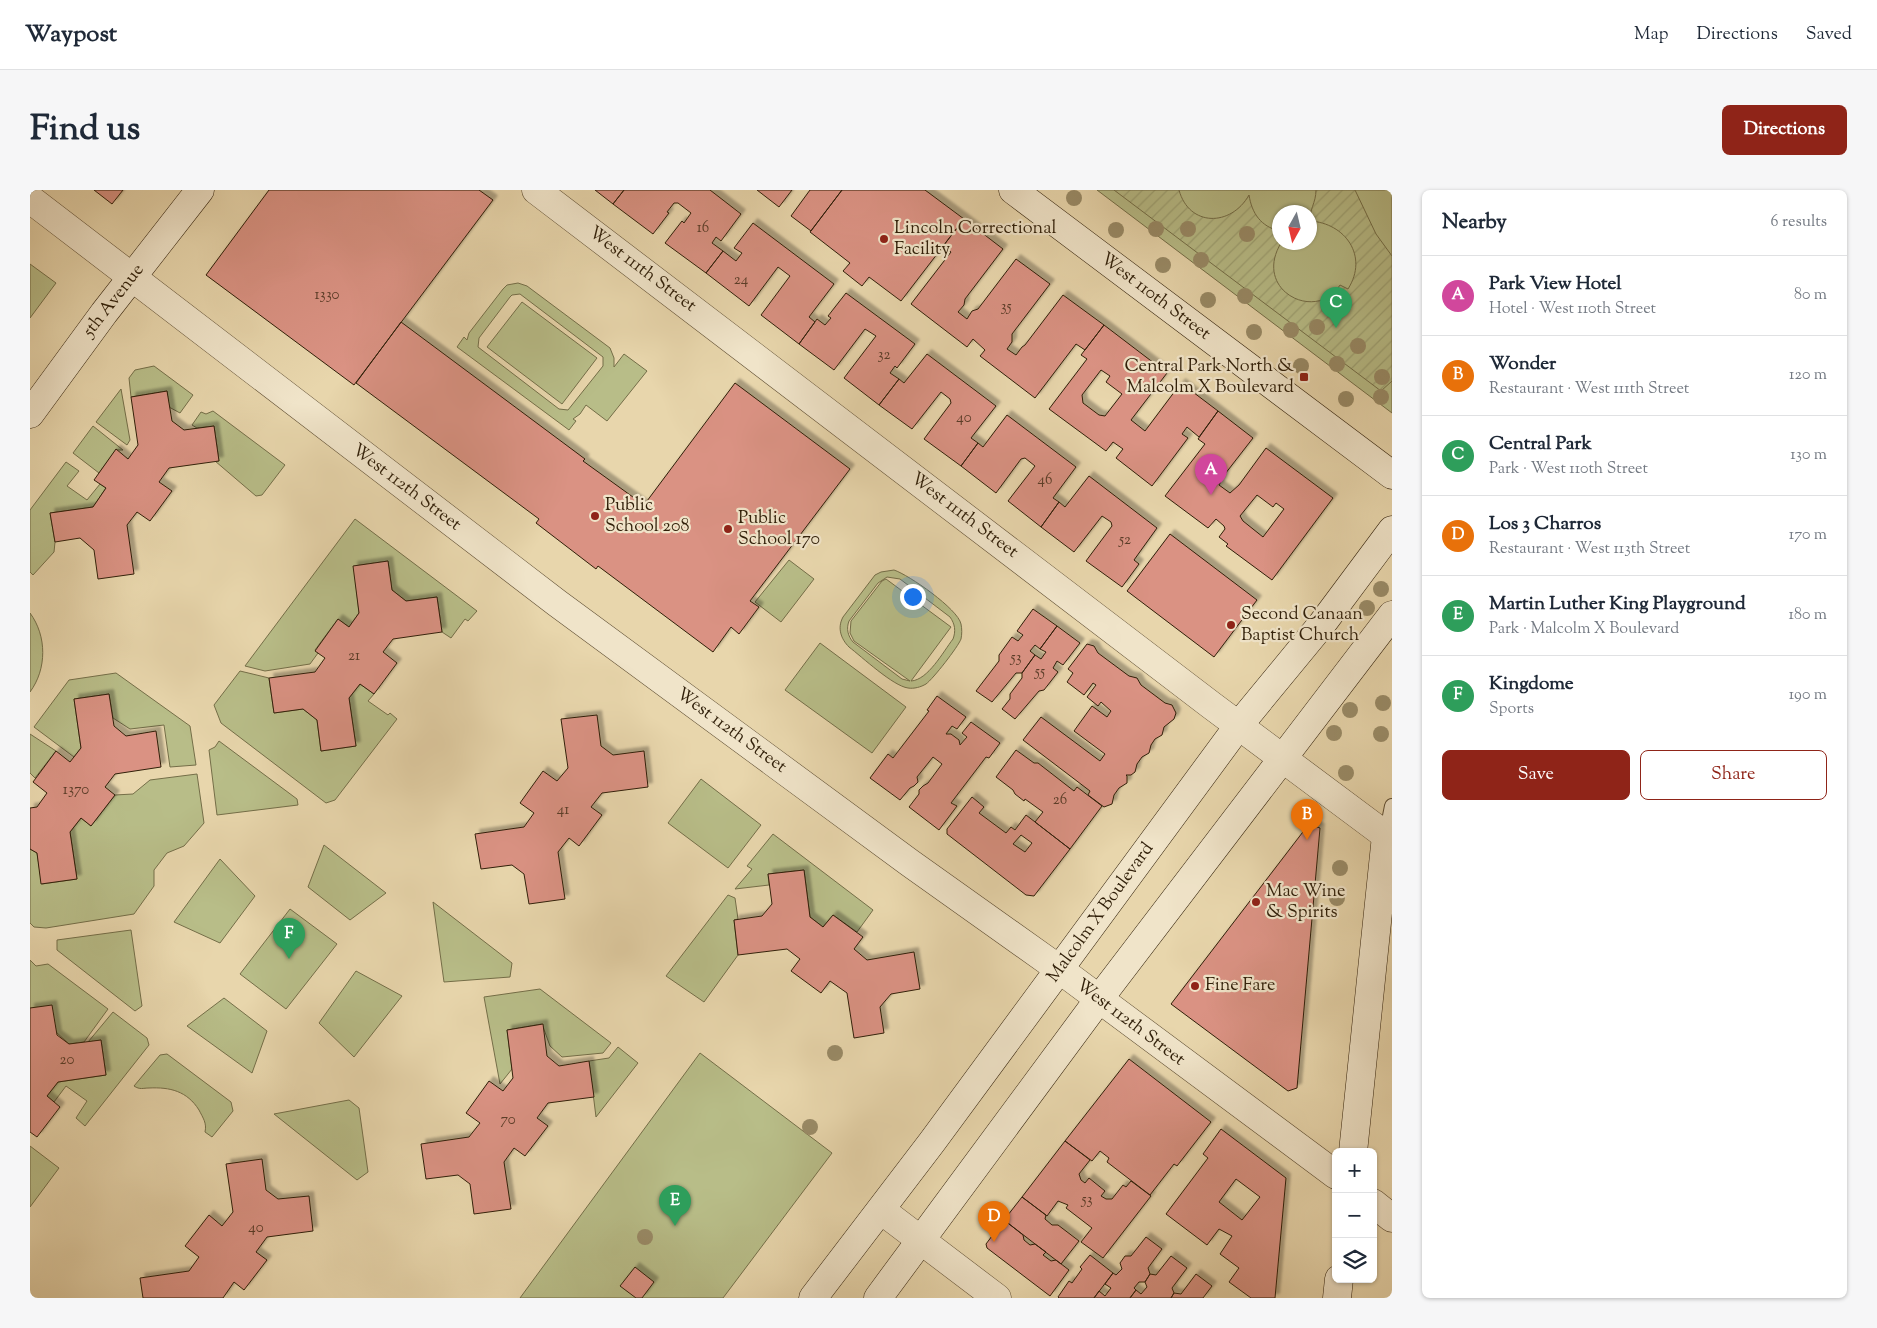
<!DOCTYPE html>
<html lang="en">
<head>
<meta charset="utf-8">
<style>
	:root { --surface:#fff; --page:#f6f6f7; --text:#1f2937; --muted:#747a83; --line:#e0e1e3; --accent:#8f2418 }
	body { margin:0; font-family:"Sorts Mill Goudy",serif; background:var(--page); color:var(--text) }
	.controls { position:absolute; right:15px; bottom:15px; display:grid; overflow:hidden; border-radius:8px; box-shadow:0 1px 4px #0004 }
	.controls button { width:45px; height:45px; display:grid; place-items:center; padding:0; border:0; border-bottom:1px solid var(--line); background:var(--surface); color:var(--text); font:25px sans-serif }
	.compass { position:absolute; left:1242px; top:15px; width:45px; height:45px; border-radius:50%; background:var(--surface); box-shadow:0 1px 4px #0004; rotate:188deg }
	.you { position:absolute; left:882px; top:406px; width:18px; height:18px; margin:-12px; border:4px solid #fff; border-radius:50%; background:#1a73e8; box-shadow:0 0 0 8px #1a73e833 }
	.badge { display:grid; place-items:center; width:32px; height:32px; border-radius:50%; background:var(--accent); color:#fff; font-size:16px; font-weight:700 }
	.pin { position:absolute; translate:-50% -41px; filter:drop-shadow(0 1px 2px #0008) }
	.pin::after { content:''; position:absolute; top:26px; width:18px; height:15px; background:inherit; clip-path:polygon(0 0,100% 0,50% 100%) }
	.list { margin:0; padding:0; list-style:none }
	h2 { display:flex; justify-content:space-between; align-items:center; height:65px; margin:0; padding:0 20px; font-size:21px }
	h2 small { font-size:16px; font-weight:400; color:var(--muted) }
	.list li { display:grid; grid-template-columns:32px 1fr auto; gap:15px; align-items:center; box-sizing:border-box; height:80px; padding:0 20px; border-top:1px solid var(--line) }
	.list b { display:block; font-size:19px; white-space:nowrap }
	.list p { margin:0; font-size:16px; white-space:nowrap; color:var(--muted) }
	.list em { font-size:16px; font-style:normal; color:var(--muted) }
	.actions { display:flex; gap:10px; padding:15px 20px }
	.actions a { flex:1; padding:11px 0; border:1px solid var(--accent); border-radius:8px; text-align:center; font-size:18px; color:var(--accent) }
	.actions .main { background:var(--accent); color:#fff }
	.icon { flex:none; width:28px; height:28px; fill:none; stroke:currentColor; stroke-width:2; stroke-linecap:round; stroke-linejoin:round }
	.map { position:relative; flex:none; width:1362px; height:1108px; overflow:hidden; border-radius:8px }
	header { display:flex; align-items:center; gap:30px; box-sizing:border-box; height:70px; padding:0 25px; background:var(--surface); border-bottom:1px solid var(--line) }
	header strong { font-size:24px }
	nav { display:flex; gap:28px; margin-inline-start:auto; font-size:18px }
	.intro { display:flex; align-items:center; justify-content:space-between; box-sizing:border-box; height:120px; padding:0 30px }
	h1 { margin:0; font-size:35px }
	.button { padding:12px 22px; border-radius:8px; background:var(--accent); color:#fff; font-size:18px; font-weight:700 }
	main { display:flex; gap:30px; padding:0 30px }
	aside { flex:1; background:var(--surface); border-radius:8px; box-shadow:0 1px 4px #0004 }
	.map>svg:first-child { display:block }
	.green { fill:#b8bd88; stroke:#746e48; fill-rule:evenodd }
	.garden { fill:url(#garden-furrows); stroke:#746e48 }
	.building { fill:#da9283; stroke:#301f09; fill-rule:evenodd; filter:url(#shadow) }
	.lines { fill:none; stroke-linecap:round; stroke-linejoin:round }
	.lane-casing { stroke:#5e4d32; stroke-width:16 }
	.street-casing { stroke:#5e4d32; stroke-width:29 }
	.secondary-casing { stroke:#301f09; stroke-width:29 }
	.lane { stroke:#f0e4c9; stroke-width:14 }
	.street { stroke:#f0e4c9; stroke-width:28 }
	.secondary { stroke:#f0e4c9; stroke-width:28 }
	.tree { fill:#998b67 }
	.poi-dot { fill:#8f2418; stroke:#f0e4c9; stroke-width:2 }
	.labels { text-anchor:middle; dominant-baseline:central; stroke-width:4.5; stroke-linejoin:round; paint-order:stroke }
	.number-label { font-size:15px; fill:#5a3c28 }
	.poi-label { font-size:18px; fill:#301f09; stroke:#f0e4c9; text-anchor:start }
	.street-label { font-size:18px; fill:#301f09; stroke:#f0e4c9 }
</style>
</head>
<body>
<header>
<strong>Waypost</strong>
<nav><a>Map</a><a>Directions</a><a>Saved</a></nav>
</header>
<div class="intro"><h1>Find us</h1><a class="button">Directions</a></div>
<main>
<div class="map">
<svg width="1362" height="1108" viewBox="0 0 1362 1108">
	<defs>
		<pattern id="garden-furrows" width="10" height="10" patternUnits="userSpaceOnUse" patternTransform="scale(1.25)"><rect width="10" height="10" fill="#b8bd88"/><path d="M-1 1l2-2M0 10L10 0M9 11l2-2" fill="none" stroke="#9ea274"/></pattern>
		<filter id="shadow"><feDropShadow dx="4.5" dy="-4.5" stdDeviation="1" flood-color="#0004"/></filter>
	</defs>
	<rect width="100%" height="100%" fill="#e8d6ac"/>
	<filter id="stains"><feTurbulence type="fractalNoise" baseFrequency=".004" numOctaves="4"/><feColorMatrix values="0 0 0 0 .2 0 0 0 0 .09 0 0 0 0 .02 0 0 0 .5 -.17"/></filter>
	<radialGradient id="worn" r=".72"><stop offset=".6" stop-color="#630" stop-opacity="0"/><stop offset="1" stop-color="#630" stop-opacity=".3"/></radialGradient>
	<path class="green" d="M1067,0H1362V223ZM1250,22H1280V52H1250Z
		M0,74L26,93L0,128Z
		M488,93L497,96L580,158L584,168V177L594,164L617,181L577,231L556,215L550,224L543,229L546,231L539,240L427,157L434,147L437,150L439,143L473,99L477,95ZM490,104L573,167V176L538,220L529,219L448,157L449,148L480,107L482,105Z
		M492,112L567,168L532,214L457,157Z
		M124,176L163,205L150,223L139,217L137,201L101,207L99,188L105,180Z
		M91,199L100,250L97,255L66,232Z
		M183,221L255,275L232,305L226,306L185,271H189L184,236L167,238L162,235L171,222L176,224Z
		M63,236L93,260H86L69,283L43,263Z
		M36,272L49,281L37,296L57,310L70,294L76,298L63,317L20,323L25,352L24,362L3,385L0,382V320Z
		M325,329L447,421L438,431L435,429L421,448L412,442L407,407L376,411L362,400L358,371L324,376L329,423L319,437L308,429L285,460L288,463L280,474L235,481L215,476Z
		M759,370L784,389L751,432L725,412Z
		M864,380C879,385 928,419 931,434C932,439 932,444 931,449C928,457 903,489 896,494C891,497 884,499 878,498C863,496 832,467 819,457C811,449 807,438 813,427L845,385L851,382ZM857,387L870,389L920,427C925,434 926,441 923,449C913,462 898,490 881,491L921,437L856,389L852,391L821,431L820,443L824,451L880,491L872,489L823,452C818,446 816,439 819,431L848,393Z
		M0,423C17,446 17,479 0,502Z
		M790,453L876,517L842,563L755,500Z
		M210,481L239,488L244,523L273,519L287,530L291,561L326,556L319,508L330,494L344,504L338,511L358,525L360,523L367,529L305,610L296,613L191,533L184,515Z
		M86,483L160,536L166,575L140,577L134,535L100,539L83,528L79,504L44,509L51,558L44,567L4,537L39,490Z
		M0,544L26,561L5,588L0,583Z
		M189,551L267,609L268,615L187,625L179,560L185,557Z
		M167,584L174,633L154,656L137,663L124,680V696L104,724L16,738L4,737L0,733V659L7,663L12,694L47,689L40,642L51,628L61,636L85,605L103,604L120,590Z
		M671,589L731,635L698,678L638,633Z
		M743,644L843,720L827,742L803,725L793,737L780,727L774,680L738,684L739,695L705,699L722,679L717,676Z
		M294,655L356,703L320,730L278,697Z
		M190,669L225,706L190,753L144,732Z
		M698,705L705,708L708,729L704,730L708,765L674,812L636,786Z
		M403,712L482,773L480,787L414,792Z
		M260,719L307,754L256,819L210,784Z
		M101,740L112,816L105,821L27,760V750Z
		M0,770L6,776L18,774L78,819L54,852L39,854L0,818Z
		M326,781L372,806L324,867L289,833Z
		M510,799L581,853L573,863L532,867L520,856L512,834L477,840L482,879L470,894L454,807Z
		M194,808L237,841L222,883L157,836Z
		M83,822L117,848L119,855L55,936L46,928L57,911L36,896L24,912L17,906L28,892L76,885L71,850L58,852Z
		M588,857L608,873L566,927L559,871L579,868Z
		M670,863L802,963L693,1108H490Z
		M137,864L201,912L203,921L182,947L175,942C177,933 173,928 169,920C157,901 140,897 119,898C113,898 110,900 104,896L130,865Z
		M319,910L329,918L338,982L327,990L244,924Z
		M0,956L29,978L0,1017Z"/>
	<path class="garden" d="M1084,0H1149C1159,37 1201,37 1219,5C1222,24 1231,36 1249,41L1250,52L1251,53C1222,101 1287,133 1310,95L1318,99C1339,66 1315,33 1280,31C1279,20 1286,13 1286,0H1325L1346,44L1362,66V191L1351,201Z"/>
	<path class="building" d="M64,0H93L82,14Z
		M239,0H449L463,10L324,195L176,85Z
		M565,0H594L583,14Z
		M594,0H680L711,24L691,51L686,47L682,53L693,61L676,83L635,53L652,31L654,33L661,23L648,13H644L637,22L639,23L623,44L583,14Z
		M727,0H762L749,17Z
		M780,0H812L781,41L761,26Z
		M812,0H895L934,29L871,111L839,87L832,96L813,81L820,73L780,42Z
		M934,29L973,59L935,109L934,115L928,122L937,129L942,121L948,119L986,69L1020,94L982,144V152L977,159L986,165L992,157L995,155L1033,105L1074,135L1055,160L1046,154L1005,208L950,166L955,160L943,149L937,157L881,114L921,62L913,56Z
		M723,33L804,94L779,127L785,132L769,154L731,125L760,86L748,77L719,116L676,83L693,61L706,71L712,63L704,58Z
		M816,103L885,154L867,178L865,176L860,183L869,189L849,215L814,188L846,146L835,139L804,180L769,154L787,129L795,135L801,128L798,126Z
		M371,132L555,269L553,271L614,315L705,193L820,279L720,411L729,417L709,444L701,437L683,462L568,376L566,379L506,333L509,329L326,193Z
		M1074,135L1137,183L1101,230L1115,241L1151,193L1188,221L1169,247L1157,237L1152,244L1158,248L1122,296L1086,268L1093,259L1083,252L1076,261L1019,219L1057,169L1051,165ZM1071,180L1080,186L1076,192L1092,204L1075,226L1069,225L1053,213L1052,205Z
		M897,164L966,216L941,248L948,253L931,276L894,249L921,213L920,209L911,202L882,239L849,215L869,189L874,193Z
		M137,201L142,231L154,240L184,236L189,271L139,278L129,292L142,301L120,331L107,322L97,335L104,384L68,389L64,360L50,348L25,352L20,323L63,317L76,298L64,290L86,259L98,269L108,255L101,207Z
		M1188,221L1223,248L1195,284L1189,295L1200,303L1209,295L1236,258L1303,308L1242,390L1196,356L1198,354L1189,347L1195,339L1194,336L1186,329L1178,338L1135,306L1175,254L1168,249ZM1227,305L1243,317L1246,313L1254,319L1233,347L1213,331L1210,326Z
		M977,225L1046,277L1023,308L1029,312L1011,337L978,311L1005,276L995,268L991,269L966,303L931,276L948,253L953,257Z
		M1059,286L1127,338L1104,370L1109,374L1092,397L1056,371L1082,336L1081,332L1072,326L1044,362L1011,337L1029,312L1035,317Z
		M1140,344L1227,410L1184,467L1097,401Z
		M358,371L362,400L376,411L407,407L412,442L363,449L353,462L367,473L344,504L330,494L319,508L326,556L291,561L287,530L273,519L244,523L239,488L285,482L295,468L285,461L308,429L319,437L329,423L323,376Z
		M1003,419L1027,436L1010,459L1005,455L1000,461L1005,465L992,483H986L962,512L946,501L969,471V465L982,447L988,451L993,445L987,441Z
		M1027,436L1050,453L1033,475L1027,471L1023,478L1028,482L1014,500L1009,501L985,529L972,519L980,509V504L992,488V483L1005,465L1011,469L1016,462L1010,459Z
		M1057,454L1064,456L1068,463L1099,486L1107,488L1111,495L1135,513L1142,515L1146,523L1144,529L1134,537L1132,545L1125,549L1121,555L1119,563L1112,567L1107,574L1105,582L1101,585H1096L1097,586V593L1089,598L1084,605L1082,614L1074,617L1058,605L1060,601L993,550L1011,527L1070,571L1075,564L1044,541L1062,516L1077,527L1081,521L1071,512L1068,516L1057,507L1066,495L1063,493L1054,505L1037,492L1043,483L1038,479Z
		M79,504L84,536L96,546L126,541L131,577L85,584L75,597L85,605L61,636L51,628L40,642L47,689L11,694L7,663L0,659V618L7,617L17,603L3,592L26,561L40,572L51,558L44,509Z
		M907,506L936,527L927,539L922,536L916,544H921L929,550L930,555L937,547L932,543L941,532L970,553L959,568L956,567L921,613L927,616L909,640L879,617L889,604V600L893,596L898,593L912,574L903,567L887,587L888,592L884,596L880,598L870,610L840,588L858,564L863,568L899,521L897,520Z
		M567,525L571,556L583,565L614,561L618,597L572,603L561,617L572,625L549,656L539,648L528,662L535,709L499,714L494,684L482,675L451,679L445,644L494,637L504,623L490,613L513,581L527,591L538,578L531,529Z
		M986,560L1004,573H1008L1044,601L1047,597L1072,616L1040,659L1005,632L1013,622L995,609L994,611L985,604L983,600L966,587Z
		M942,607L954,617L949,623L976,643L981,637L985,640L996,625L1040,659L1004,706L996,705L917,644V639ZM991,645L1002,653L995,662L983,654Z
		M1279,634L1290,638L1267,898L1258,901L1141,814Z
		M774,680L780,727L793,737L803,725L833,747L824,759L837,770L884,762L890,799L861,804L850,817L854,843L824,848L817,803L800,791L791,803L761,781L770,769L757,759L708,765L704,730L732,726L742,714L738,684Z
		M22,815L27,845L39,854L71,850L76,885L28,892L17,906L30,917L7,947L0,942V818Z
		M513,834L517,866L529,876L559,871L564,907L518,913L507,928L518,936L495,966L484,958L474,972L481,1019L444,1024L440,994L428,985L396,989L391,954L439,947L450,933L436,923L459,891L473,901L483,888L477,840Z
		M1099,869L1181,932L1147,976L1144,974L1120,1005L1077,972L1079,968L1070,961L1062,971L1035,951Z
		M1191,939L1256,988L1245,1108H1221L1199,1092L1209,1078L1190,1064L1202,1046L1189,1039L1177,1055L1136,1024L1178,968L1173,964ZM1206,989L1230,1007L1212,1030L1189,1012Z
		M1035,951L1060,970L1049,984L1051,990L1055,993L1059,988L1075,1001L1071,1006L1076,1009H1082L1093,995L1096,997L1101,991L1121,1006L1073,1068L1051,1052L1062,1038L1036,1018L1038,1015L1028,1011L1017,1026L992,1007Z
		M232,969L236,1000L248,1009L279,1006L283,1041L237,1047L226,1062L237,1070L214,1100L204,1092L193,1108H113L110,1088L159,1081L169,1067L155,1056L179,1025L192,1036L203,1022L196,974Z
		M992,1007L1016,1025L1015,1029L1022,1035H1028L1049,1051L1031,1074L974,1030Z
		M974,1030L993,1045L994,1050L1000,1055L1005,1054L1016,1062L1013,1065L1021,1071L1026,1070L1039,1080L1020,1106L957,1058L956,1054Z
		M1116,1047L1132,1059L1118,1078L1120,1084L1115,1092H1109L1104,1098L1106,1100L1100,1108H1064L1069,1101L1075,1106L1081,1098L1075,1094L1083,1083L1086,1085L1092,1079L1090,1073L1095,1066H1101Z
		M1060,1065L1083,1083L1064,1108H1029L1028,1107L1039,1091L1042,1093L1052,1079L1050,1077Z
		M1141,1066L1157,1078L1142,1098L1144,1103L1141,1108H1100L1106,1100L1111,1104L1117,1097L1115,1092L1120,1084L1126,1085Z
		M605,1077L624,1092L612,1108H606L590,1096Z
		M1166,1084L1182,1096L1173,1108H1141L1144,1103L1151,1104Z"/>
	<g class="lines">
		<defs>
			<path id="lane" d="M1356,646L1362,616"/>
			<path id="street" d="M506,0L1181,515L1362,650
				M0,9L527,413L880,673L1029,779L1306,985
				M1343,1013L1362,1028
				M851,1020L967,1108"/>
			<path id="secondary" d="M983,0L1362,285
				M0,224L74,123L170,0
				M1323,962L1356,646
				M783,1108L902,952L1209,535L1292,434L1362,340
				M848,1108L1069,809L1362,425
				M1307,1108L1309,1089"/>
		</defs>
		<use href="#lane" class="lane-casing"/>
		<use href="#street" class="street-casing"/>
		<use href="#secondary" class="secondary-casing"/>
		<use href="#lane" class="lane"/>
		<use href="#street" class="street"/>
		<use href="#secondary" class="secondary"/>
	</g>
	<g class="tree">
		<circle cx="1044" cy="8" r="8"/>
		<circle cx="1126" cy="39" r="8"/>
		<circle cx="1158" cy="39" r="8"/>
		<circle cx="1086" cy="40" r="8"/>
		<circle cx="1217" cy="44" r="8"/>
		<circle cx="1171" cy="70" r="8"/>
		<circle cx="1133" cy="75" r="8"/>
		<circle cx="1215" cy="106" r="8"/>
		<circle cx="1178" cy="110" r="8"/>
		<circle cx="1299" cy="117" r="8"/>
		<circle cx="1287" cy="137" r="8"/>
		<circle cx="1261" cy="140" r="8"/>
		<circle cx="1224" cy="142" r="8"/>
		<circle cx="1328" cy="156" r="8"/>
		<circle cx="1307" cy="174" r="8"/>
		<circle cx="1271" cy="176" r="8"/>
		<circle cx="1352" cy="187" r="8"/>
		<circle cx="1351" cy="207" r="8"/>
		<circle cx="1316" cy="209" r="8"/>
		<circle cx="1351" cy="399" r="8"/>
		<circle cx="1337" cy="418" r="8"/>
		<circle cx="1353" cy="513" r="8"/>
		<circle cx="1320" cy="520" r="8"/>
		<circle cx="1304" cy="543" r="8"/>
		<circle cx="1351" cy="544" r="8"/>
		<circle cx="1316" cy="583" r="8"/>
		<circle cx="1310" cy="678" r="8"/>
		<circle cx="1307" cy="708" r="8"/>
		<circle cx="805" cy="863" r="8"/>
		<circle cx="780" cy="937" r="8"/>
		<circle cx="615" cy="1047" r="8"/>
	</g>
	<g class="poi-dot">
		<circle cx="854" cy="49" r="5"/>
		<rect x="1269" y="182" width="10" height="10" rx="2.5"/>
		<circle cx="565" cy="326" r="5"/>
		<circle cx="698" cy="339" r="5"/>
		<circle cx="1201" cy="435" r="5"/>
		<circle cx="1226" cy="712" r="5"/>
		<circle cx="1165" cy="796" r="5"/>
	</g>
	<g class="labels">
		<g class="number-label">
			<text x="673" y="38">16</text>
			<text x="711" y="90">24</text>
			<text x="297" y="105">1330</text>
			<text x="976" y="117">35</text>
			<text x="854" y="165">32</text>
			<text x="934" y="228">40</text>
			<text x="1015" y="290">46</text>
			<text x="1095" y="350">52</text>
			<text x="324" y="466">21</text>
			<text x="986" y="468">53</text>
			<text x="1010" y="482">55</text>
			<text x="46" y="600">1370</text>
			<text x="1030" y="610">26</text>
			<text x="533" y="620">41</text>
			<text x="37" y="870">20</text>
			<text x="478" y="930">70</text>
			<text x="1057" y="1010">53</text>
			<text x="226" y="1038">40</text>
		</g>
		<g class="poi-label">
			<text x="864" y="39">Lincoln Correctional<tspan x="864" dy="21">Facility</tspan></text>
			<text x="1264" y="177" text-anchor="end">Central Park North &amp;<tspan x="1264" dy="21">Malcolm X Boulevard</tspan></text>
			<text x="575" y="316">Public<tspan x="575" dy="21">School 208</tspan></text>
			<text x="708" y="329">Public<tspan x="708" dy="21">School 170</tspan></text>
			<text x="1211" y="425">Second Canaan<tspan x="1211" dy="21">Baptist Church</tspan></text>
			<text x="1236" y="702">Mac Wine<tspan x="1236" dy="21">&amp; Spirits</tspan></text>
			<text x="1175" y="796">Fine Fare</text>
		</g>
		<g class="street-label">
			<text transform="translate(612 80) rotate(37)">West 111th Street</text>
			<text transform="translate(1125 107) rotate(37)">West 110th Street</text>
			<text transform="translate(84 111) rotate(-52)">5th Avenue</text>
			<text transform="translate(376 298) rotate(37)">West 112th Street</text>
			<text transform="translate(934 326) rotate(37)">West 111th Street</text>
			<text transform="translate(701 541) rotate(36)">West 112th Street</text>
			<text transform="translate(1071 723) rotate(-54)">Malcolm X Boulevard</text>
			<text transform="translate(1100 833) rotate(37)">West 112th Street</text>
		</g>
	</g>
	<rect width="100%" height="100%" filter="url(#stains)"/>
	<rect width="100%" height="100%" fill="url(#worn)"/>
</svg>
<div class="controls">
<button>+</button>
<button>−</button>
<button><svg class="icon" aria-label="layers" viewBox="0 0 24 24"><path d="M12 4l9 5-9 5-9-5zM3 14l9 5 9-5"/></svg></button>
</div>
<svg class="compass" viewBox="-18 -18 36 36"><path d="M0-13l5 13h-10z" fill="#e53935"/><path d="M0 13l5-13h-10z" fill="#747a83"/></svg>
<div class="you"></div>
<div class="pin badge" style="left:1181px;top:305px;background:#d1479c">A</div>
<div class="pin badge" style="left:1277px;top:650px;background:#e8710a">B</div>
<div class="pin badge" style="left:1306px;top:138px;background:#2e9e5b">C</div>
<div class="pin badge" style="left:964px;top:1052px;background:#e8710a">D</div>
<div class="pin badge" style="left:645px;top:1036px;background:#2e9e5b">E</div>
<div class="pin badge" style="left:259px;top:769px;background:#2e9e5b">F</div>
</div>
<aside>
<h2>Nearby<small>6 results</small></h2>
<ul class="list">
<li><span class="badge" style="background:#d1479c">A</span><div><b>Park View Hotel</b><p>Hotel · West 110th Street</p></div><em>80 m</em></li>
<li><span class="badge" style="background:#e8710a">B</span><div><b>Wonder</b><p>Restaurant · West 111th Street</p></div><em>120 m</em></li>
<li><span class="badge" style="background:#2e9e5b">C</span><div><b>Central Park</b><p>Park · West 110th Street</p></div><em>130 m</em></li>
<li><span class="badge" style="background:#e8710a">D</span><div><b>Los 3 Charros</b><p>Restaurant · West 113th Street</p></div><em>170 m</em></li>
<li><span class="badge" style="background:#2e9e5b">E</span><div><b>Martin Luther King Playground</b><p>Park · Malcolm X Boulevard</p></div><em>180 m</em></li>
<li><span class="badge" style="background:#2e9e5b">F</span><div><b>Kingdome</b><p>Sports</p></div><em>190 m</em></li>
</ul>
<div class="actions"><a class="main">Save</a><a>Share</a></div>
</aside>
</main>
</body>
</html>
